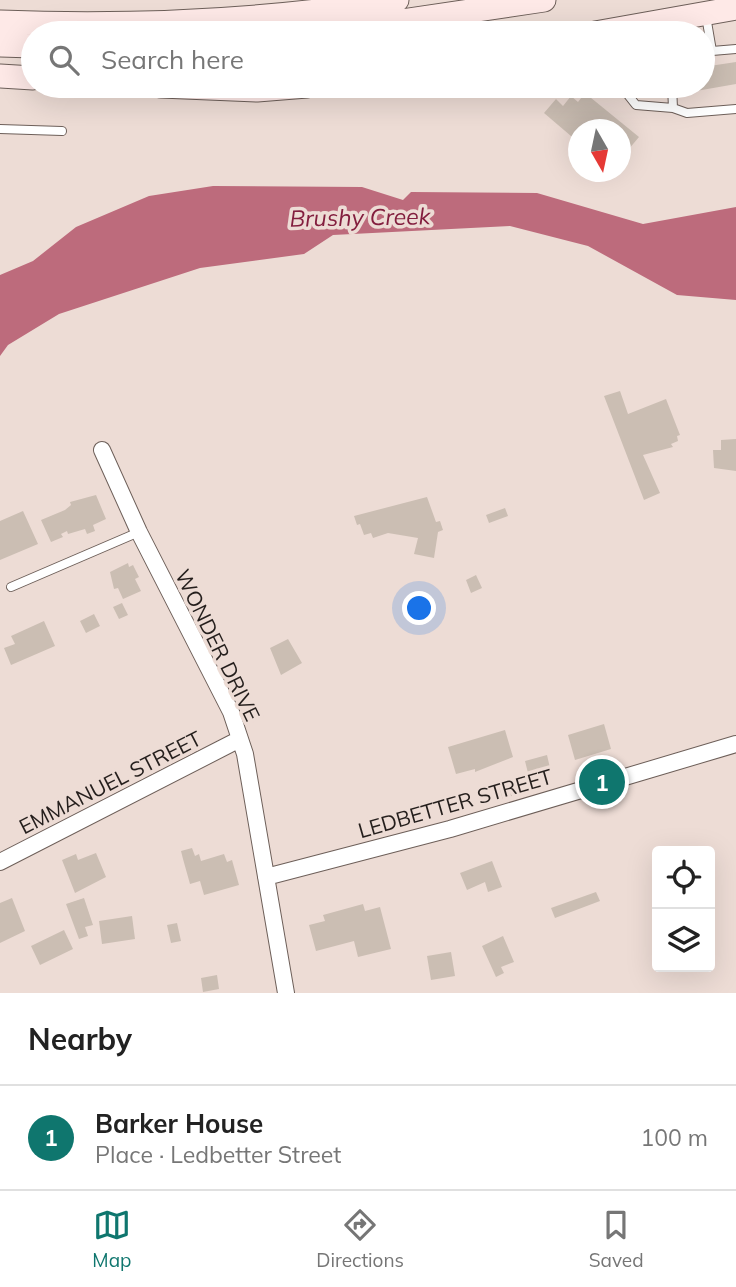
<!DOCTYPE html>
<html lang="en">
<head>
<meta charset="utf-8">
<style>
	:root { --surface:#fff; --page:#f6f6f6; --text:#222; --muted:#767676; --line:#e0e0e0; --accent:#0f766e }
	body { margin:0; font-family:Mulish,sans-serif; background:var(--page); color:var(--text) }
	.controls { position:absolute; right:21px; bottom:21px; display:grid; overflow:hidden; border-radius:7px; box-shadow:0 7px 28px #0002 }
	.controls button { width:63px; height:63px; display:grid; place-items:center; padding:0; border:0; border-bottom:2px solid var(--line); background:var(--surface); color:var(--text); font:35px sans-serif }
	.compass { position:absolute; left:568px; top:119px; width:63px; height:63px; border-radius:50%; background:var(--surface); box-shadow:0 7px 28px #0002; rotate:171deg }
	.you { position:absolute; left:420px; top:609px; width:24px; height:24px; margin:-18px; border:5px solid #fff; border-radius:50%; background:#1a73e8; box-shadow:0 0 0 10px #1a73e833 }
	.badge { display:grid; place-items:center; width:46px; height:46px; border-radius:50%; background:var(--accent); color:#fff; font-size:23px; font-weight:700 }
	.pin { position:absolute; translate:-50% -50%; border:4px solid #fff; box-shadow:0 2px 7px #0006 }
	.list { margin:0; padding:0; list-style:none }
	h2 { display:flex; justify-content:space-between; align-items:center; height:91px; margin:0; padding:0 28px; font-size:30px }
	h2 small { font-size:23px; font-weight:400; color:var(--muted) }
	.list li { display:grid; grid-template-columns:46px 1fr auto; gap:21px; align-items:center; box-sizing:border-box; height:105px; padding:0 28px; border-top:2px solid var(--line) }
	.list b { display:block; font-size:26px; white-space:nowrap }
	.list p { margin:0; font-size:23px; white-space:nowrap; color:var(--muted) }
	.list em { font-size:23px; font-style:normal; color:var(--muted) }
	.icon { flex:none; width:38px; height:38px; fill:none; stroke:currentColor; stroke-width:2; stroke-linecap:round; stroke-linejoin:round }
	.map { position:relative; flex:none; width:736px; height:993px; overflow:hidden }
	.search { position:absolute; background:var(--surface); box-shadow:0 7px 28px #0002; left:21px; right:21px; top:21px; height:77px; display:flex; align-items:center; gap:18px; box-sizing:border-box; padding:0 24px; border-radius:38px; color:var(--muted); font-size:26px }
	.sheet { height:196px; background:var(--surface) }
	nav { display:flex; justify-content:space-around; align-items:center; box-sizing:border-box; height:98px; border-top:2px solid var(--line); background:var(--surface); font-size:19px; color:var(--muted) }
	nav a { display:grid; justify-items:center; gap:4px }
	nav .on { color:var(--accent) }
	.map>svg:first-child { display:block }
	.water { fill:#bd6b7c }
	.building { fill:#cbbeb3 }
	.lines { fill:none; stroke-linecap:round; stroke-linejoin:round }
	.service-casing { stroke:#6d5f59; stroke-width:10 }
	.minor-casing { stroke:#6d5f59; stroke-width:18 }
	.secondary-casing { stroke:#6d5f59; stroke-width:25 }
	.service { stroke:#fff; stroke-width:8 }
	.minor { stroke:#fff; stroke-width:16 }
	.secondary { stroke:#fee9e7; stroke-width:23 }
	.labels { text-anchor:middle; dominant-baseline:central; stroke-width:7; stroke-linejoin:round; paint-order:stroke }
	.street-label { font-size:21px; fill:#241e1c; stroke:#eddcd5 }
	.water-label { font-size:23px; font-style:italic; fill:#831e3e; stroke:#eddcd5 }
</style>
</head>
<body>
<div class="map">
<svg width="736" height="993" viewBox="0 0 736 993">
	<rect width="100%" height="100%" fill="#eddcd5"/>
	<path class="water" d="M213,186L362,187L403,200L411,192L537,193L643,224L736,207V300L677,295L588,246L510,226L333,235L304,254L200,268L59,314L8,345L0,356V275L33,261L76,227L149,196Z"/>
	<path class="building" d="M736,62V84L679,94L678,86H703V67Z
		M585,93L639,137L628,150L620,144V130H578V142L544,113L556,99L563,106L571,96L578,102Z
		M620,391L628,414L666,399L680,435L677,436L678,441L671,444L673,447L643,455L660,493L644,500L604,396Z
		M736,439V471L714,468L713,450H721V440Z
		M96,495L106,519L93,525L95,531L87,534L85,529L68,534L67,531L61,534L63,537L51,542L41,520L65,510L71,505L70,502Z
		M427,497L436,522L440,521L443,530L438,532L434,558L414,554L418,538L388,533L373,538L371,533L364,535L360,524L357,525L354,516Z
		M505,508L508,516L489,523L486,515Z
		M23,511L38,544L0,560V521Z
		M128,563L129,567L133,565L139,577L135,579L141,591L123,599L118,588L114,589L110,572Z
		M476,575L482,588L471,593L466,580Z
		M122,603L128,615L119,619L113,607Z
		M94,614L100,626L86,633L80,621Z
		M44,621L55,646L11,665L4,648L15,644L11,636Z
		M288,639L302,663L281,675L270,648Z
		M604,724L611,749L575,760L568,735Z
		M505,730L513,757L475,772V769L456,774L448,747Z
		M547,755L550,768L528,773L525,761Z
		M508,778L512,796L496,800L492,782Z
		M192,848L195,856L199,854L201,861L224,854L227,862L232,860L239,885L204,895L200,881L190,884L183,859L181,851Z
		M96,853L106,877L75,893L62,860L76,854L78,860Z
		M492,861L502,887L488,892L485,882L467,890L460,873Z
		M596,892L600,901L555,918L551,908Z
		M12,898L25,931L0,943V903Z
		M84,898L93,925L85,927L88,936L79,939L66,904Z
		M363,904L365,911L380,907L391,949L358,957L354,941L316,951L309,925L325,921L323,915Z
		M132,916L135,939L102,944L99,921Z
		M177,923L181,941L171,943L167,925Z
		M64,930L73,949L40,965L31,946Z
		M503,936L514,962L501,967L504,973L496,977L482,946Z
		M451,952L455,976L431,980L427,956Z
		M217,975L219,989L203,992L201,978Z"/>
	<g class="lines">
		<defs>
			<path id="service" d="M706,16L712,51L736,49
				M621,86L636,105L673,108
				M672,86L673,108L687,113L736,109
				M0,129L62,131
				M11,587L139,532"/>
			<path id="minor" d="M102,450L139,532L231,712L245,754L286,993
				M0,862L240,739
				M266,877L450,829L736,744"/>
			<path id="secondary" d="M0,22C132,27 266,21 397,0
				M321,33L544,0
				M595,33L736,8
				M0,45L33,46
				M0,76L33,78
				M161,86L257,90L307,86"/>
		</defs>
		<use href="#service" class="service-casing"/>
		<use href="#minor" class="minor-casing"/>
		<use href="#secondary" class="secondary-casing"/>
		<use href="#service" class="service"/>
		<use href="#minor" class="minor"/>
		<use href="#secondary" class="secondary"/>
	</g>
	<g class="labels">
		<g class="street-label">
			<text transform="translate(218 645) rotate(64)">WONDER DRIVE</text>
			<text transform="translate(110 782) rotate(-27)">EMMANUEL STREET</text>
			<text transform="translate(455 803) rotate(-16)">LEDBETTER STREET</text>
		</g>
		<g class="water-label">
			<text transform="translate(360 217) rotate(-1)">Brushy Creek</text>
		</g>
	</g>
</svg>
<div class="controls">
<button><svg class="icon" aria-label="locate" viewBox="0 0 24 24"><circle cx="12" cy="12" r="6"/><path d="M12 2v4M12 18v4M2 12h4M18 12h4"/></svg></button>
<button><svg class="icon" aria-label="layers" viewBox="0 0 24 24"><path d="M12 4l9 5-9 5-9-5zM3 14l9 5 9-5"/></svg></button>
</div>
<svg class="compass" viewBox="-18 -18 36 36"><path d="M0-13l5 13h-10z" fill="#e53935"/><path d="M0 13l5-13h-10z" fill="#767676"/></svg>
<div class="you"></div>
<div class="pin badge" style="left:602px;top:782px">1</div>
<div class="search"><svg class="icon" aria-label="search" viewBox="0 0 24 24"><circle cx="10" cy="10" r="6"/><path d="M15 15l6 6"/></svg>Search here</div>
</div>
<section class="sheet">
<h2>Nearby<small></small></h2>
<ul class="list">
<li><span class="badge">1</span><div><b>Barker House</b><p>Place · Ledbetter Street</p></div><em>100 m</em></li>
</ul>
</section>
<nav>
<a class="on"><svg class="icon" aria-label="map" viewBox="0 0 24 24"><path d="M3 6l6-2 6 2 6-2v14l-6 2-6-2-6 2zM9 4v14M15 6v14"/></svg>Map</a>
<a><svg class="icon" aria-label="directions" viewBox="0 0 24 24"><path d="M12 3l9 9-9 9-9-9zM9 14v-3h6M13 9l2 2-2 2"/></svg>Directions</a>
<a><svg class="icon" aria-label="saved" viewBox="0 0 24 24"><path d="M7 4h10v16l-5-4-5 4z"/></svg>Saved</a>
</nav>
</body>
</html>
